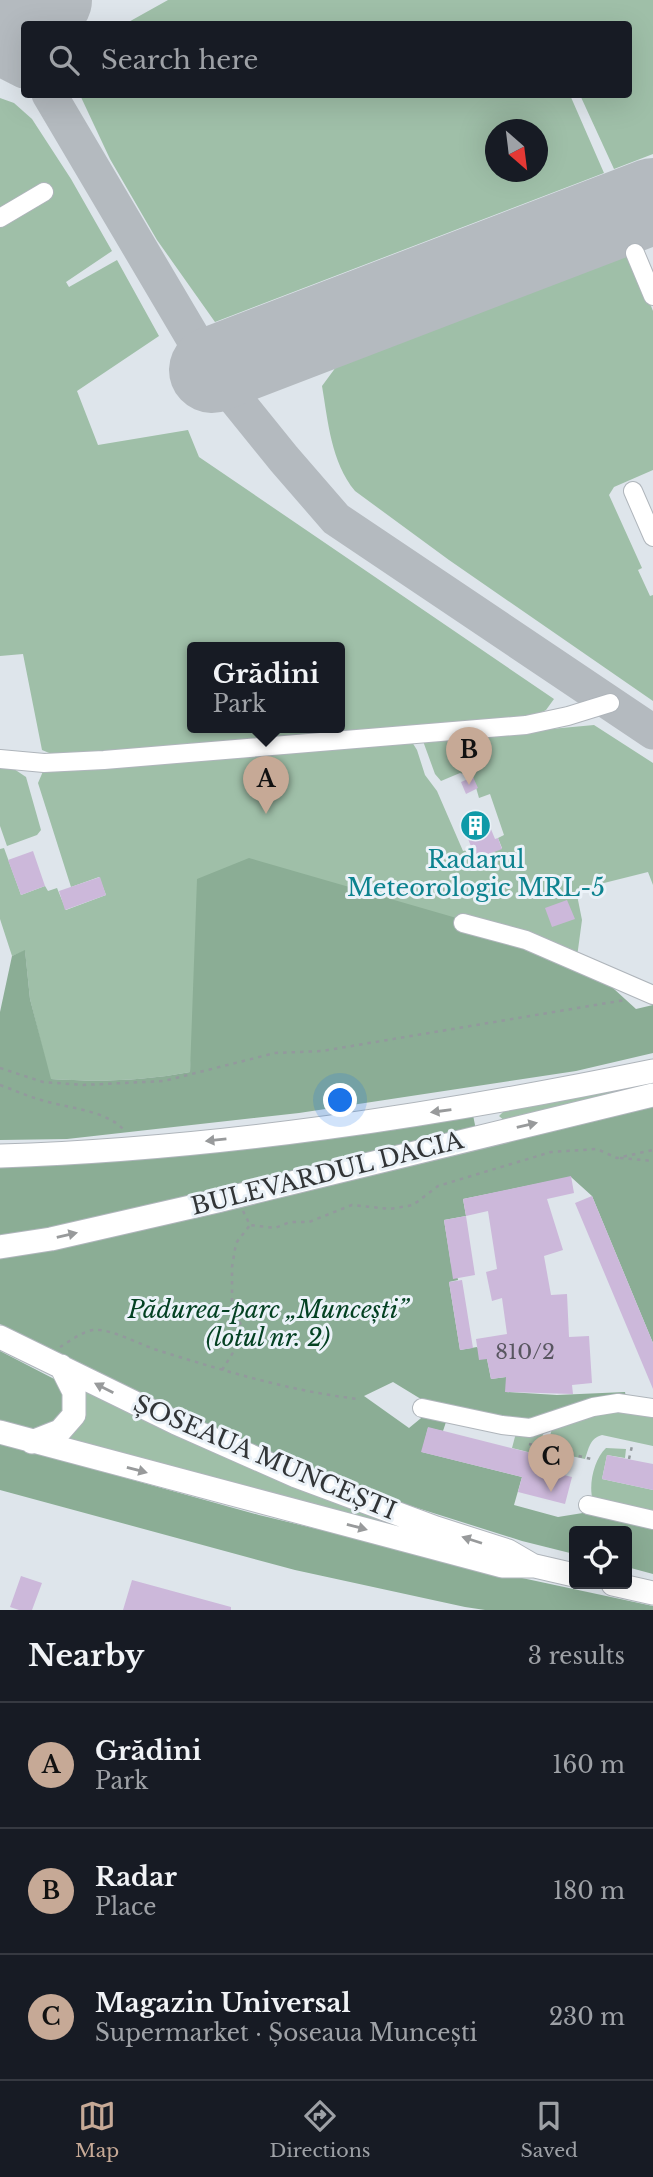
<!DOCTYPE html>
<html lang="en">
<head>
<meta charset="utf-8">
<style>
	:root { --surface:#171b24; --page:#242831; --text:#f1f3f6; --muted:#9ea1a6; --line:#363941; --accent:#c6a996 }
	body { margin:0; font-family:"Libre Baskerville",serif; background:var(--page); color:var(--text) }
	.controls { position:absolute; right:21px; bottom:21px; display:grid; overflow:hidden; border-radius:7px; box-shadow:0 7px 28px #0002 }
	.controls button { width:63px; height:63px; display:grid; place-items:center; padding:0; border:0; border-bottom:2px solid var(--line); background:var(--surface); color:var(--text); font:35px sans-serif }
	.compass { position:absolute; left:485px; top:119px; width:63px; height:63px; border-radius:50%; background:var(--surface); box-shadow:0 7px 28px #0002; rotate:152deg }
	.you { position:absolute; left:341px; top:1101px; width:24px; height:24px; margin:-18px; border:5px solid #fff; border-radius:50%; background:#1a73e8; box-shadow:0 0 0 10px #1a73e833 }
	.badge { display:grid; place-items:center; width:46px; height:46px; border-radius:50%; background:var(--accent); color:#111; font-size:23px; font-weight:700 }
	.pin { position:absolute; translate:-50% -58px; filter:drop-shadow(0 2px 4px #0008) }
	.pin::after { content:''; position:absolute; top:37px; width:24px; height:21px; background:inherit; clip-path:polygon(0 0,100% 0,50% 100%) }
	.popup { position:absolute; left:187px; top:642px; width:158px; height:91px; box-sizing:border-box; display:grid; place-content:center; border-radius:7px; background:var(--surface); filter:drop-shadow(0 2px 5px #0005); font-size:23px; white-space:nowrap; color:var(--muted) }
	.popup b { font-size:26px; color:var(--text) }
	.popup::after { content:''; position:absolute; left:50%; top:100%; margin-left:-14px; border:14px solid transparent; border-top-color:var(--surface) }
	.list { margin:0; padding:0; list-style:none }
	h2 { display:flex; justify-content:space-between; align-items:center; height:91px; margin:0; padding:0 28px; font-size:30px }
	h2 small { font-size:23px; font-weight:400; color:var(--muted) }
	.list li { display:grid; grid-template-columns:46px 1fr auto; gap:21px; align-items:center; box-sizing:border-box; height:126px; padding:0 28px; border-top:2px solid var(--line) }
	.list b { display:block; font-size:26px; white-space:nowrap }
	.list p { margin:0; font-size:23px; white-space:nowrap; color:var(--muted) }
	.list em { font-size:23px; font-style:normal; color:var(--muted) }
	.icon { flex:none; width:38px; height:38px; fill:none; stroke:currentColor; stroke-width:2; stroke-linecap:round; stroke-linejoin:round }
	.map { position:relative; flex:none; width:653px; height:1610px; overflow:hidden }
	.search { position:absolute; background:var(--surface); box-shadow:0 7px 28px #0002; left:21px; right:21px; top:21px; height:77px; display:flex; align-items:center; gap:18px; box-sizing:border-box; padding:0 24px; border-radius:7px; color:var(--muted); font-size:26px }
	.sheet { height:469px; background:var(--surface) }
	nav { display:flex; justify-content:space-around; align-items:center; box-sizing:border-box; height:98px; border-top:2px solid var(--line); background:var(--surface); font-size:19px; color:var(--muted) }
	nav a { display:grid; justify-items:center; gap:4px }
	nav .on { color:var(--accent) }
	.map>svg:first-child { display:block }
	.green { fill:#9fbfa8; fill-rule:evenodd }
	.forest { fill:#8bad95 }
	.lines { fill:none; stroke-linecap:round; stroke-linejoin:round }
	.taxiway { stroke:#b4babf; stroke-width:35 }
	.runway { stroke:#b4babf; stroke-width:86 }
	.building { fill:#ccb8da }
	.minor-casing { stroke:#afb5bb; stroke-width:20 }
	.major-casing { stroke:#afb5bb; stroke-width:25 }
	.path { stroke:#93999d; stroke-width:2.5; stroke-dasharray:3.5 5; stroke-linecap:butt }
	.minor { stroke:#fff; stroke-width:18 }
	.major { stroke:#fff; stroke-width:23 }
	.oneway { fill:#989a9b }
	.labels { text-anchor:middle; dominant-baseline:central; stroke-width:6; stroke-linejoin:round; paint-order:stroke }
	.number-label { font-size:21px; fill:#585660 }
	.culture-label { font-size:24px; fill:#0d838f; stroke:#ebf2f8 }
	.street-label { font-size:24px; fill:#323537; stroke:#ebf2f8 }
	.park-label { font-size:24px; font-style:italic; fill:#044122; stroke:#ebf2f8 }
</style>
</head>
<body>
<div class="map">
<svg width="653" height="1610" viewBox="0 0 653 1610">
	<rect width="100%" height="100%" fill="#dee5eb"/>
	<path class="green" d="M168,0H653V154L614,169L580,95L628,94V24H545L543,23L539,24H125Z
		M80,95H570L604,173L215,322L157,240L110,159ZM496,130H538V172H496Z
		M0,98L14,103L32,119L71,179L112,251L66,282L69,287L117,260L159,336L77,391L98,445L188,430L199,457L554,699L546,710L534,716L253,743L54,755L42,750L23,654L0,656V222L53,191L48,185L0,212ZM192,648H340V728H192Z
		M628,255L634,263L653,311V470L614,487L609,495L642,568L638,570L650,596L653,595V701L449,560L355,491C331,462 328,421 322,386L336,367Z
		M594,725L653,763V885L648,872L576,890L582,920L577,957L193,1037L190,1072C144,1081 98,1082 50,1079L30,999L25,951L12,956L0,919V849L4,848L21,895L45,886L48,891L57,888L66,910L106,895L99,877L71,887L38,783L44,769L90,770L412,742L417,750L425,775L437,791L463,851L472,849L476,859L502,848L498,838L504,835L490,794L479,798L473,777L460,773L441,781L435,774L423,741Z
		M0,768L14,769L26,777L41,830L37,835L7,846L0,826Z
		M653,1079V1087L506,1122L499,1116L506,1109Z
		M77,1383L455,1545L63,1439Z
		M612,1407L653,1413V1446L602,1435C590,1438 589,1448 585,1459L571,1456L569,1461L545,1457L552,1428Z
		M544,1432L536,1454L512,1448L516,1433Z
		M606,1448L626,1449L625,1458L607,1455L602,1479L653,1490V1515L593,1501C588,1485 594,1459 606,1448Z"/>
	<path class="forest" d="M249,858L460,919L603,979L636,1009L653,1005V1053L576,1071L299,1113L67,1139L0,1140V1012L12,956L25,950L30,999L51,1079C98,1082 143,1081 190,1072L197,879Z
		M653,1107V1343L592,1196L571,1177L463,1199L466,1216L444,1220L451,1264L456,1269L458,1280L449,1282L460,1350L477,1347L487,1359L491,1379L506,1377V1392L557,1395L625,1392L626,1398L535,1423L434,1407L393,1382L364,1396L409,1428L426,1414L447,1419L443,1431L428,1428L422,1452L522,1477L514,1505L558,1517L595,1511L653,1525V1574L627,1567V1531H574V1554L522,1541L392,1500L233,1440L0,1324V1257L51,1249Z
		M473,1115L476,1130L139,1212L0,1236V1162Z
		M0,1351L60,1382L71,1405L44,1433L0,1421Z
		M0,1443L259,1515L508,1575L653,1606V1610H485L465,1607L295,1570L0,1490Z"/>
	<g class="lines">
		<path class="taxiway" d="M47,24L61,0
			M0,59L24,71
			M49,94L212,370L284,459L336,519L653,732"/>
		<path class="runway" d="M0,28L49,0
			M212,370L653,201"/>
	</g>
	<path class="building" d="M473,777L478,788L466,794L461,782Z
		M484,812L495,839L498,838L502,849L476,859L461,821Z
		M33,851L45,886L21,895L8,860Z
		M100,877L106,895L65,910L59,891Z
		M567,900L575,919L552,927L545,908Z
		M571,1176L574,1193L547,1199L563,1250L544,1256L551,1295L567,1294L569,1337L589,1336L592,1383L572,1385L573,1394L505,1392L506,1377L491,1379L487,1359L479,1360L476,1339L507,1334L502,1298L492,1301L486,1272L497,1269L488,1211L466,1216L463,1199Z
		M592,1196L653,1343V1389L575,1203Z
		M466,1216L475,1275L453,1279L444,1220Z
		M462,1280L473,1348L460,1350L449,1282Z
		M428,1427L559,1460L556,1473L572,1477L565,1504L518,1492L522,1477L421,1452Z
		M607,1455L653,1464V1490L602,1479Z
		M21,1576L42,1583L32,1610H19L10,1607Z
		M132,1580L231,1607V1610H123Z"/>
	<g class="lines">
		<defs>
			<path id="minor" d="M0,218L44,192
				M635,253L653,296
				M633,491L653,537
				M0,759L44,763L104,760L526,725L568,716L610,703
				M463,923L526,940L653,995
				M422,1408L502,1425L530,1428L593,1407L618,1403L653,1408
				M588,1505L653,1520"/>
			<path id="major" d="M0,1156C219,1149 438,1115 653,1071
				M0,1247L51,1239L217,1201L653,1095
				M0,1337L176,1423L296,1476L436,1528L508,1551L532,1565
				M0,1432L502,1566H535L574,1575
				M32,1442L60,1431L74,1415V1392L61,1366
				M613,1584L653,1593"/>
		</defs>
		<use href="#minor" class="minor-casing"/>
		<use href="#major" class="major-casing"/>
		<path class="path" d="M0,1068L43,1082L83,1085L164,1081L275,1053L322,1051L625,1000
			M0,1085C14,1090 27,1096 41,1100C67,1108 106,1110 124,1130
			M620,1158L653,1161
			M243,1211L250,1225L275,1228L290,1222H309L352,1205L390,1209L413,1205L438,1186L551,1152L597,1149L617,1158L653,1150
			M60,1347C70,1341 83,1331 94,1330C111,1328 142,1346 160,1351C225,1371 290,1391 358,1399
			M222,1370L241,1340L242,1327L232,1307V1267L236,1243L250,1225
			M529,1444L591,1459
			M542,1456L547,1439
			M629,1459L632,1446"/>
		<use href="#minor" class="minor"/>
		<use href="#major" class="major"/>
	</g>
	<defs><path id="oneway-solid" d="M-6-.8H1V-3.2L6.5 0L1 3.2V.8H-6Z" transform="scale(1.75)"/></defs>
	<g class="oneway">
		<use href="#oneway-solid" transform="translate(441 1111) rotate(172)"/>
		<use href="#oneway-solid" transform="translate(527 1125) rotate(-13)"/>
		<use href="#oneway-solid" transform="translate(216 1140) rotate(174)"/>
		<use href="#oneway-solid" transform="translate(67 1235) rotate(-13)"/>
		<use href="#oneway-solid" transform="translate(104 1388) rotate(-153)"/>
		<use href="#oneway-solid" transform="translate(137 1470) rotate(15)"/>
		<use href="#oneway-solid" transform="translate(357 1527) rotate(15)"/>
		<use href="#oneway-solid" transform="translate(472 1540) rotate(-162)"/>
	</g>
	<defs>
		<symbol id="building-disc" viewBox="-11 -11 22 22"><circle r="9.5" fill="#0f9aa8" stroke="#ebf2f8"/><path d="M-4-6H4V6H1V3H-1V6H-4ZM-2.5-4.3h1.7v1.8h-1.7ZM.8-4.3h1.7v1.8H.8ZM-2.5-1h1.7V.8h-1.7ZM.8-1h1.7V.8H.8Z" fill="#fff"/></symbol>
	</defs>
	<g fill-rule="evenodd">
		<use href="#building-disc" x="458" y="808" width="35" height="35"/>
	</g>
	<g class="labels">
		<g class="number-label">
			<text x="525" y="1352">810/2</text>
		</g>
		<g class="culture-label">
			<text x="476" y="859">Radarul<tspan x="476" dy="28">Meteorologic MRL-5</tspan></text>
		</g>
		<g class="street-label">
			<text transform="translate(327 1173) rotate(-14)">BULEVARDUL DACIA</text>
			<text transform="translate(265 1457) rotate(23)">ȘOSEAUA MUNCEȘTI</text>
		</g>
		<g class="park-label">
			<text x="268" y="1309">Pădurea-parc „Muncești”<tspan x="268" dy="28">(lotul nr. 2)</tspan></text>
		</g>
	</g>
</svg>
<div class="controls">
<button><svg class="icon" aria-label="locate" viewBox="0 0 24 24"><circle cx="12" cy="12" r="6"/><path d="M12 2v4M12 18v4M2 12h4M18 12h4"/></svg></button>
</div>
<svg class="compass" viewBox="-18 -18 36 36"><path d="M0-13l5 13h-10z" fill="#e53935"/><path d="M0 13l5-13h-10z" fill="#9ea1a6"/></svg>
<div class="you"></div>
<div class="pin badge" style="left:266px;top:814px">A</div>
<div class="popup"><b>Grădini</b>Park</div>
<div class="pin badge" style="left:469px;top:785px">B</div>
<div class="pin badge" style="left:551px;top:1492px">C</div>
<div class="search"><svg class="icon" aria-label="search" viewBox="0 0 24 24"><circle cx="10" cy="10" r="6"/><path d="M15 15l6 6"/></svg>Search here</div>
</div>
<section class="sheet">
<h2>Nearby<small>3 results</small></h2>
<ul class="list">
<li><span class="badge">A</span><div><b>Grădini</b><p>Park</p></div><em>160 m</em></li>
<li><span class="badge">B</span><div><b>Radar</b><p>Place</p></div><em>180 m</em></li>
<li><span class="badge">C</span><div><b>Magazin Universal</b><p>Supermarket · Șoseaua Muncești</p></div><em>230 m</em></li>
</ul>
</section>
<nav>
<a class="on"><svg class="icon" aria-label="map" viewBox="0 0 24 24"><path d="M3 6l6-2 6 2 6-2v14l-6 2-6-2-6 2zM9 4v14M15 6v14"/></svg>Map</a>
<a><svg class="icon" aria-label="directions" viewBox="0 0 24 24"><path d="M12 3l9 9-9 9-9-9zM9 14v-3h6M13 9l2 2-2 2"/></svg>Directions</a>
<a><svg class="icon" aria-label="saved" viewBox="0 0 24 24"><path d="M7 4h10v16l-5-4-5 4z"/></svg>Saved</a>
</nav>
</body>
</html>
